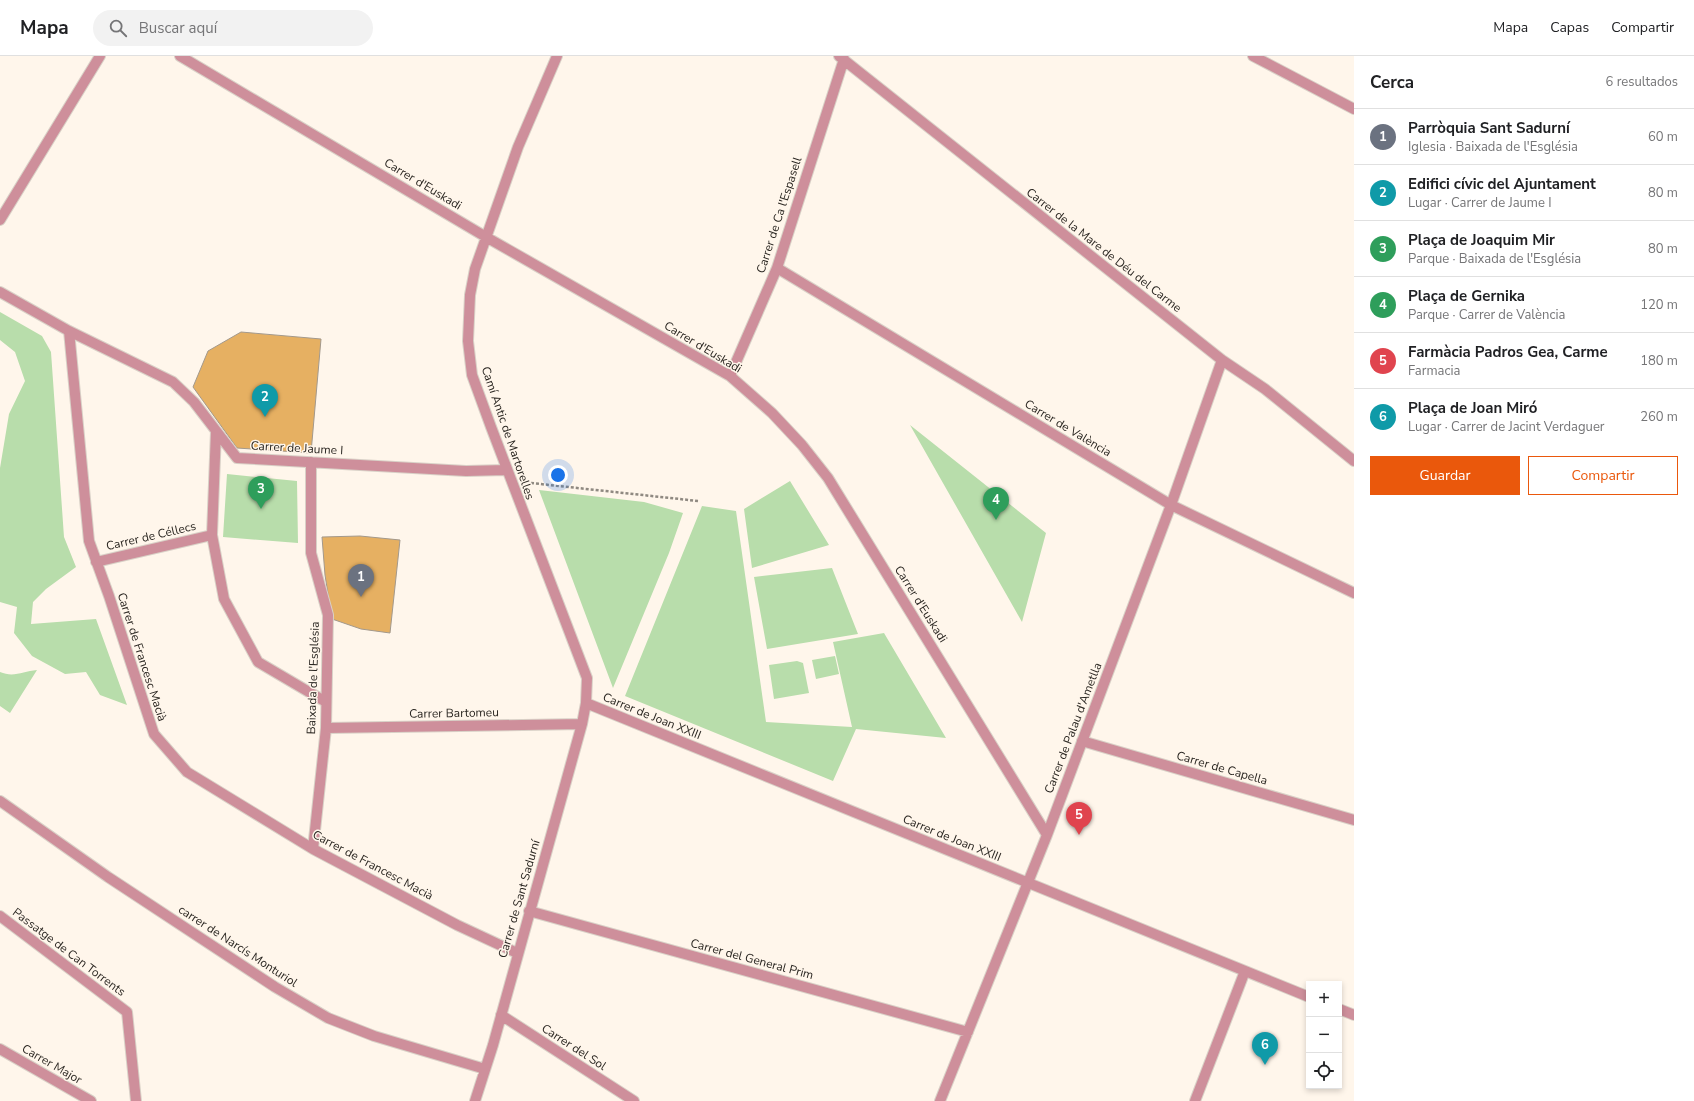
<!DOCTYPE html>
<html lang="es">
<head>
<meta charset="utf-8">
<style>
	:root { --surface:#fff; --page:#f2f2f2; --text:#202124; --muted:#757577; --line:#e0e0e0; --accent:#ea580c }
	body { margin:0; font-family:"Nunito Sans",sans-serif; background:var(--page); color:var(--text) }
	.controls { position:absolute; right:12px; bottom:12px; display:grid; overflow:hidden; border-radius:0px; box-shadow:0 2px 6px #0003 }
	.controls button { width:36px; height:36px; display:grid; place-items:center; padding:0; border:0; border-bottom:1px solid var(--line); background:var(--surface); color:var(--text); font:20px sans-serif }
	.you { position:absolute; left:558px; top:419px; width:14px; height:14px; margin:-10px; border:3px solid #fff; border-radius:50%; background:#1a73e8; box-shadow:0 0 0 6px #1a73e833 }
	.badge { display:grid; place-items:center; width:26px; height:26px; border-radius:50%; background:var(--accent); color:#fff; font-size:13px; font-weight:700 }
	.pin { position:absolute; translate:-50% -33px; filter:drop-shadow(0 1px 2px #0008) }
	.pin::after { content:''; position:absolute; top:21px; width:14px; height:12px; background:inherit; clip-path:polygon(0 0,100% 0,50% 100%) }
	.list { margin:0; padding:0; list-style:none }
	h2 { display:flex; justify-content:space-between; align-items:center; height:52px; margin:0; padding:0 16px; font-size:17px }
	h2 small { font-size:13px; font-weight:400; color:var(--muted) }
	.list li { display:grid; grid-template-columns:26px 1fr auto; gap:12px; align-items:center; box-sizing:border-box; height:56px; padding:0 16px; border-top:1px solid var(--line) }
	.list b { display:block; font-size:15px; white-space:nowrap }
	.list p { margin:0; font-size:13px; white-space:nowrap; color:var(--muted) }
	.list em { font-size:13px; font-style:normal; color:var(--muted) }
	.actions { display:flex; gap:8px; padding:12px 16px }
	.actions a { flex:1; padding:9px 0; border:1px solid var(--accent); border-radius:0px; text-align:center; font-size:14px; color:var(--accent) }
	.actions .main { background:var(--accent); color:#fff }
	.icon { flex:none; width:22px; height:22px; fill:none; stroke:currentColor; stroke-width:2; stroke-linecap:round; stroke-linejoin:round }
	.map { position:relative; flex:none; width:1354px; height:1045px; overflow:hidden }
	header { display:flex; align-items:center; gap:24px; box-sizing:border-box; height:56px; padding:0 20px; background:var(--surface); border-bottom:1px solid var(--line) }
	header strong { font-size:19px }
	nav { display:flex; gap:22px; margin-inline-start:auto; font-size:14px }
	.search { width:280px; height:36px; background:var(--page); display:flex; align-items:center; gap:10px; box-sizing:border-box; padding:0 14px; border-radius:22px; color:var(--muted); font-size:15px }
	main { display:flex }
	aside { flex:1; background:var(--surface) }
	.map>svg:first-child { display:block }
	.green { fill:#b8ddab }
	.building { fill:#e6b062; stroke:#a3998c }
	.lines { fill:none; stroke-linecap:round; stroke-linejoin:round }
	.minor-casing { stroke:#d9d1c7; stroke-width:12 }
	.path { stroke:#8f8981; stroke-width:2.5; stroke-dasharray:3 2; stroke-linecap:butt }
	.minor { stroke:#ce8f9b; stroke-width:10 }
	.labels { text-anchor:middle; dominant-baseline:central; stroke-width:3; stroke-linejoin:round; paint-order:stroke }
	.street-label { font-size:12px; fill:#2a2621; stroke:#fff6eb }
</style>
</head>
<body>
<header>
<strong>Mapa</strong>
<div class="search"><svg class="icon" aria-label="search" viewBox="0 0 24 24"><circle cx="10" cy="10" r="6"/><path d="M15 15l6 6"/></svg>Buscar aquí</div>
<nav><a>Mapa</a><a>Capas</a><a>Compartir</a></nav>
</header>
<main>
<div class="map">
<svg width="1354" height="1045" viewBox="0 0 1354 1045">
	<rect width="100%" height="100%" fill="#fff6eb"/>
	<path class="green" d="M0,256L42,280L51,296L64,481L76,511L46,533L33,546L31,568L96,563L127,649L100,639L86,616L65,618L32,600L14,577L17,551L0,546V412L9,358L25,325L15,296L0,284Z
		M910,369L1046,477L1022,566Z
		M227,418L297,425L298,487L223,481Z
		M790,425L829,489L752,512L744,453Z
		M539,434L644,446L683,457L669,497L613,632Z
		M702,450L736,455L766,666L852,671L833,586L884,577L946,682L856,673L833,725L625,640Z
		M832,512L858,578L767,593L754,521Z
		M835,600L839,618L816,623L812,604Z
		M797,605L803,607L809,637L774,643L769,609Z
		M37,614L10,657L0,650V616C14,622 23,615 37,614Z"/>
	<path class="building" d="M241,276L321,283L311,397L237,392L193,331L208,295Z
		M360,480L400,484L390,577L361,573L332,563L325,519L322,481Z"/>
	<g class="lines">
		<defs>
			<path id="minor" d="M180,0L486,181L730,320L772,357L802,389L828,422L1047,779
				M839,0L1222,304L1265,333L1354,405
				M1253,0L1354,53
				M0,164L100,0
				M777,212L1171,449L1354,537
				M0,236L69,275L173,326L194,346L237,402L466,415L506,414
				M69,275L89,485L109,540L154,678L187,716L313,793L457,869L517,897
				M730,320L777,212L844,3
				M216,375L212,479L224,543L258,606L326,646
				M311,406V497L328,559L326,672L313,793
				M96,506L212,479
				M586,647L1309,941
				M326,672L582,668
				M1082,685L1354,764
				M0,745L108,821L275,931L328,962L374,980L485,1013
				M529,855L968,976
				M0,860L127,956L136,1045
				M1339,953L1354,959
				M501,959L634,1045
				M0,993L91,1045
				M475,1045L493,989L582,668L586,647L587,622L491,371L472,319L468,285L470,239L475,213L518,91L557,0
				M940,1045L1047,779L1171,449L1222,304
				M1195,1045L1245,915"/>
		</defs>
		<use href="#minor" class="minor-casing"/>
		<path class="path" d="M531,427L698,445"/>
		<use href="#minor" class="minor"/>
	</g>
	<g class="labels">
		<g class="street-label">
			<text transform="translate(423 128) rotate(31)">Carrer d'Euskadi</text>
			<text transform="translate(779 159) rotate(-72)">Carrer de Ca l'Espasell</text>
			<text transform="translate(1104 194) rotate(38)">Carrer de la Mare de Déu del Carme</text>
			<text transform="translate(703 291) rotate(31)">Carrer d'Euskadi</text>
			<text transform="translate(1068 372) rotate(31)">Carrer de València</text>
			<text transform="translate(508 377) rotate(71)">Camí Antic de Martorelles</text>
			<text transform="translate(297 392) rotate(3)">Carrer de Jaume I</text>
			<text transform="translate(151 480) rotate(-13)">Carrer de Céllecs</text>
			<text transform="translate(921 548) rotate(58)">Carrer d'Euskadi</text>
			<text transform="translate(142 601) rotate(72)">Carrer de Francesc Macià</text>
			<text transform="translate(313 622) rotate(-88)">Baixada de l'Església</text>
			<text transform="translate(454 657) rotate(-1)">Carrer Bartomeu</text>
			<text transform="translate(652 660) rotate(22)">Carrer de Joan XXIII</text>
			<text transform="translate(1073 672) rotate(-69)">Carrer de Palau d'Ametlla</text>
			<text transform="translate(1222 712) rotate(16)">Carrer de Capella</text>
			<text transform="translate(952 782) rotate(22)">Carrer de Joan XXIII</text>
			<text transform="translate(373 809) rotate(28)">Carrer de Francesc Macià</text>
			<text transform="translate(519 843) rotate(-74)">Carrer de Sant Sadurní</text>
			<text transform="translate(238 890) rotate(33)">carrer de Narcís Monturiol</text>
			<text transform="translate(69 896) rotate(37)">Passatge de Can Torrents</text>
			<text transform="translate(752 903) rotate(15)">Carrer del General Prim</text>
			<text transform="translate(574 991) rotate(33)">Carrer del Sol</text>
			<text transform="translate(52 1008) rotate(30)">Carrer Major</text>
		</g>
	</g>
</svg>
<div class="controls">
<button>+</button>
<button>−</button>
<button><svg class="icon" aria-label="locate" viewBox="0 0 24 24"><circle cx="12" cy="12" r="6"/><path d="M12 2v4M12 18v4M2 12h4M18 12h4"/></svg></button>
</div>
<div class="you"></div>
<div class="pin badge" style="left:361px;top:541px;background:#6b7280">1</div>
<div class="pin badge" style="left:265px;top:361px;background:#0f9aa8">2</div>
<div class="pin badge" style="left:261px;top:453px;background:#2e9e5b">3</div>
<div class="pin badge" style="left:996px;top:464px;background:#2e9e5b">4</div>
<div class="pin badge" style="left:1079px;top:779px;background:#e0444e">5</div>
<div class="pin badge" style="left:1265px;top:1009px;background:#0f9aa8">6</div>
</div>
<aside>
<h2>Cerca<small>6 resultados</small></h2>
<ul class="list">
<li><span class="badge" style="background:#6b7280">1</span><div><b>Parròquia Sant Sadurní</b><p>Iglesia · Baixada de l'Església</p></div><em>60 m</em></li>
<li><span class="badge" style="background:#0f9aa8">2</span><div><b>Edifici cívic del Ajuntament</b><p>Lugar · Carrer de Jaume I</p></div><em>80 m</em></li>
<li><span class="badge" style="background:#2e9e5b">3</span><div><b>Plaça de Joaquim Mir</b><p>Parque · Baixada de l'Església</p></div><em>80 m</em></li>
<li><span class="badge" style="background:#2e9e5b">4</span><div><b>Plaça de Gernika</b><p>Parque · Carrer de València</p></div><em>120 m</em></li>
<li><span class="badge" style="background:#e0444e">5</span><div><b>Farmàcia Padros Gea, Carme</b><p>Farmacia</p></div><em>180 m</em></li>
<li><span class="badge" style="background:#0f9aa8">6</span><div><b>Plaça de Joan Miró</b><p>Lugar · Carrer de Jacint Verdaguer</p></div><em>260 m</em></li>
</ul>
<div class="actions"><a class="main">Guardar</a><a>Compartir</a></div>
</aside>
</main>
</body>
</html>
